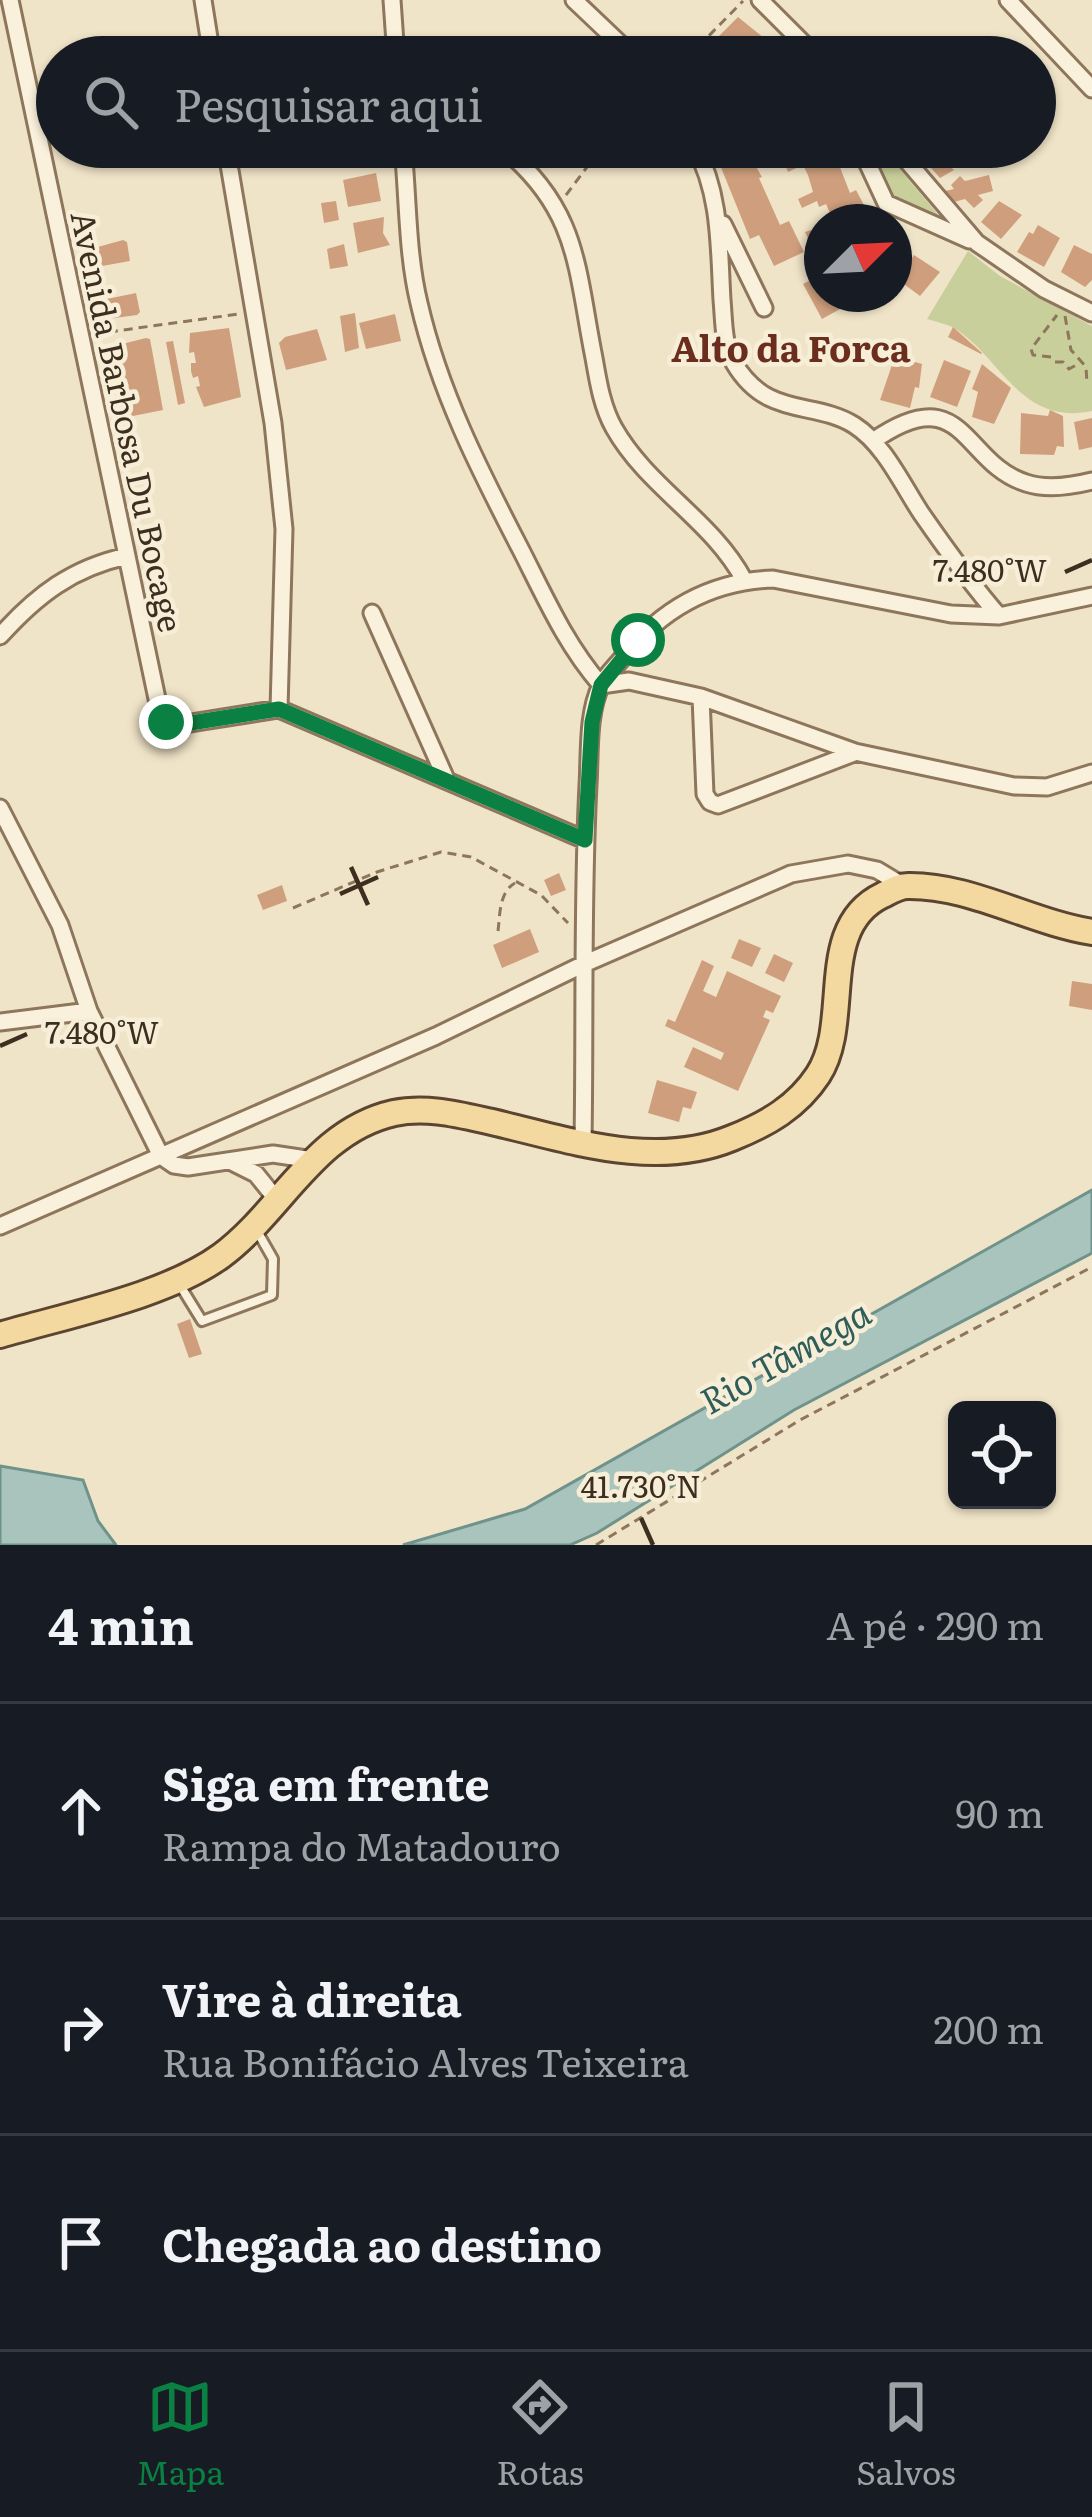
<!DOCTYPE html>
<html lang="pt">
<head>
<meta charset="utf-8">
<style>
	:root { --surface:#171b24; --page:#20242c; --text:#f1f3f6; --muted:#9ea1a6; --line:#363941; --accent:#0b8043 }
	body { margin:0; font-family:Literata,serif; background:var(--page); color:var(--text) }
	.controls { position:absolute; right:36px; bottom:36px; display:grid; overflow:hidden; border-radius:18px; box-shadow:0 3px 9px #0004 }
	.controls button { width:108px; height:108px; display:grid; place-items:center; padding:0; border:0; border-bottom:3px solid var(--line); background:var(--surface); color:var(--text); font:60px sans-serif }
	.compass { position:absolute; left:804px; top:204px; width:108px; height:108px; border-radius:50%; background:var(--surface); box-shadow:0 3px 9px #0004; rotate:66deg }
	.stop { position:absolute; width:36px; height:36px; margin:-27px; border:9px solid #0b8043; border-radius:50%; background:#fff }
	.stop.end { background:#0b8043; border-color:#fff; box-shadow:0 3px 12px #0008 }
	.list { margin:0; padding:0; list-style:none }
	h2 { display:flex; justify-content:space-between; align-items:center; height:156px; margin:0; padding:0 48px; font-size:51px }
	h2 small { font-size:39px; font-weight:400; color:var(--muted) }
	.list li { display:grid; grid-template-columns:78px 1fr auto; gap:36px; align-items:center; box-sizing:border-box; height:216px; padding:0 48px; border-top:3px solid var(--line) }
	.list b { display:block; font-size:45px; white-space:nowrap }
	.list p { margin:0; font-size:39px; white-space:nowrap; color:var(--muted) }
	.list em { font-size:39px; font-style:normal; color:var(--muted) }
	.icon { flex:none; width:66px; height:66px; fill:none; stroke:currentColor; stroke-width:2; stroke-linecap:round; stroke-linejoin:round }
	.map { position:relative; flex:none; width:1092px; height:1545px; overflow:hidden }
	.search { position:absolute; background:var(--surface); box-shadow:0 3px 9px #0004; left:36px; right:36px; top:36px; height:132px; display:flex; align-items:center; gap:30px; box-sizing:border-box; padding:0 42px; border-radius:66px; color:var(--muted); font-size:45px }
	.sheet { height:804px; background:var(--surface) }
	nav { display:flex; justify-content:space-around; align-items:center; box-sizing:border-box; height:168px; border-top:3px solid var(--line); background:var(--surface); font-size:33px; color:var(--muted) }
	nav a { display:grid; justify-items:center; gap:6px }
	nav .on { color:var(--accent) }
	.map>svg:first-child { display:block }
	.green { fill:#c9cf9b }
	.water { fill:#a9c4bc; stroke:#6f938a; stroke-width:3 }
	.building { fill:#cf9f7d }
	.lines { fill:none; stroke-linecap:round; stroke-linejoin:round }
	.lane-casing { stroke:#8d765c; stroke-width:14 }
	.street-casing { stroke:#8d765c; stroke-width:21 }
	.primary-casing { stroke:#5b4430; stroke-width:30 }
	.path { stroke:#8d765c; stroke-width:3; stroke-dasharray:9 6; stroke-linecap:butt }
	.lane { stroke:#faf1dc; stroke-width:8 }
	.street { stroke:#faf1dc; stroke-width:15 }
	.primary { stroke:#f3d9a0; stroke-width:24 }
	.route { stroke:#0b8043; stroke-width:15 }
	.ticks { fill:none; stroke:#3d2e20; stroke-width:4.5 }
	.labels { text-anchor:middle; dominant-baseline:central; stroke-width:9; stroke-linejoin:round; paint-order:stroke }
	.street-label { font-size:33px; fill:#3d2e20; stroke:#f7eed8 }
	.neighbourhood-label { font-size:36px; font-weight:bold; fill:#6b2e1e; stroke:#f7eed8 }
	.water-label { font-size:36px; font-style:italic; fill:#2f5d5a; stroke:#f7eed8 }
	.ticks-label { font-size:30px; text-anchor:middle; fill:#3d2e20; stroke:#f7eed8; stroke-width:9; stroke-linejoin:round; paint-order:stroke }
</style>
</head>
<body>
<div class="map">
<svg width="1092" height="1545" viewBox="0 0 1092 1545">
	<rect width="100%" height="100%" fill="#f0e4c8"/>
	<path class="green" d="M866,147H881L947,225L888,194Z
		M968,251L1000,276L1092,326V411C1020,426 1002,358 954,328C947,324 936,322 927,319Z"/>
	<path class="water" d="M1092,1190V1253L794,1410L597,1533L570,1545H403L525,1509Z
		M0,1466L83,1480L98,1521L116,1545H0Z"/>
	<path class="building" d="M738,17L764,38L745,57H734L718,37Z
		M866,38L882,57H843Z
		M342,147H378L380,160L345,167Z
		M745,147L762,177L759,178L780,225L789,221L804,252L774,266L759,235L750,239L718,160Z
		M799,147H832L850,193L856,190L872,220L834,222L826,204L819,207L817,201L802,208L798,199L813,192L808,175L803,165L788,172L784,162L799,155L804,158Z
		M936,147H955L963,156L951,167L954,170L940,178L923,159Z
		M376,173L381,201L348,207L343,180Z
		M989,175L993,191L978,195L983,200L974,208L965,199L954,202L945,191L954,189L951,185L960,176L965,181Z
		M336,201L339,220L324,223L321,203Z
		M999,201L1022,215L1001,239L981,222Z
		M384,217L383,233L390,245L358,253L353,223Z
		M1038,225L1060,238L1044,267L1017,252L1029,232L1033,234Z
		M811,230L822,251V261L812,264L807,252L813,249L805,232Z
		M123,240L127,242L130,261L91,268L87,250Z
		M344,244L348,266L330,269L327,249Z
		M1074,245L1092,254V280L1085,287L1061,272Z
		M914,255L940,272L920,296L897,279Z
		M822,274V294H844L849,304L822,319L803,284Z
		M136,293L140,312L137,315L100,320L97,301Z
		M355,313L359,348L345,352L340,316Z
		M395,314L401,341L366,349L359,323Z
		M953,327L982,353L981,354L948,337Z
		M229,328L241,397L204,407L196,387L200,386L198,376L193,378L191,371V363H196L194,352L189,353L190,333Z
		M317,329L327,360L286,370L279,343L285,337Z
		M146,338L150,339L163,410L123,418L110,347Z
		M173,341L185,403L178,405L166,342Z
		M895,356L922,364L919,388L915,387L910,408L880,400Z
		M944,360L971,371L957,407L930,397Z
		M982,364L1011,388L994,424L972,417L978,392L972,389Z
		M1050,410L1063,416L1064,447L1057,446L1054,455L1020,454L1021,413L1048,416Z
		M1092,418V447L1079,450L1074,422Z
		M559,873L566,890L551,896L544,880Z
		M282,885L287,901L263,910L257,895Z
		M530,929L539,952L502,968L493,945Z
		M739,939L761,948L752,967L731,958Z
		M774,954L793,963L784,982L765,973Z
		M702,960L714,966L703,991L716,997L727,971L781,996L773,1013L766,1010L763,1017L770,1020L738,1091L684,1067L693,1047L721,1060L724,1053L665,1026L668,1019L675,1022Z
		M1072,981L1092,984V1010L1069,1006Z
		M657,1080L697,1092L691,1109L683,1107L679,1122L648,1113Z
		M190,1319L202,1354L189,1358L177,1324Z"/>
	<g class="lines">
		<defs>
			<path id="lane" d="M178,1282L202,1321L272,1295L273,1259L257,1231"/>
			<path id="street" d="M10,0L160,713L166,722L178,725L279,709L585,840
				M203,0L212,57
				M392,0L396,57
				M574,0L634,57
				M760,0L817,57
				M1008,0L1092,89
				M226,147L273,423L284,529L279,709
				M403,147C408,198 407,254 419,303C439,391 480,471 521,550C545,597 566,645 601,685L629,681L701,697L855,752L1014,786L1047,787L1092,773
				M502,147C579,210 576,267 594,358C598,381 602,407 614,428C648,488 712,520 744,580
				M695,147C721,194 719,248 722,300C724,321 723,345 734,363C767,419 814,400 854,425C884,444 902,484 921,513C946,549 970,583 999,616L1092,596
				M860,147L886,203L969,240
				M895,147L977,243L1044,289L1092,313
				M723,224L764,308
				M873,441C965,377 962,463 1026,483C1047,490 1072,486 1092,481
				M372,613L446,779
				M0,636C37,595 72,568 127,556
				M701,697L705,794L710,802L718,805L854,753
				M0,808L60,925L89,1011L161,1156L174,1165L188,1167L273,1154L313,1160
				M0,1022L89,1011
				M583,1142C585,1023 582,903 588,785C590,753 587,714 601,685C606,675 617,665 624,656C662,609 712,581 773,579L951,614L999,616
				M230,1161L256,1174L277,1200
				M0,1226L436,1036L586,963L791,874L848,864L877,870L902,885"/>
			<path id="primary" d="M0,1335C67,1315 166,1296 221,1256C282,1211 314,1131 394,1113C427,1106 460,1115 492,1122C570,1140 654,1170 732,1138C767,1124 797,1107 818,1075C853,1022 815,927 883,895C891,891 899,886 908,886C970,885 1030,922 1092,932"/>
		</defs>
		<use href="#lane" class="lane-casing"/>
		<use href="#street" class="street-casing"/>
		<use href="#primary" class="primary-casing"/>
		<path class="path" d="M688,57L743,1
			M566,195L602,147
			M1065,316L1071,350L1086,367L1087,384
			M94,334L239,314
			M1051,357L1033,355L1031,349L1057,315
			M1055,362H1063L1069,369L1078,364
			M293,908L377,872L441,852L471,857L541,895L568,923
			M498,931C500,915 499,892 515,883
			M596,1545L800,1420L1092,1267"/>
		<use href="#lane" class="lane"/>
		<use href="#street" class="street"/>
		<use href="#primary" class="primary"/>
	</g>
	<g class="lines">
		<path class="route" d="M166,722L178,725L279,709L585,840L592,722L601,685L638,640"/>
	</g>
	<path class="ticks" d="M1065,572L1092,560M351,867L368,905M340,894L378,877M0,1046L27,1034M641,1518L653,1545"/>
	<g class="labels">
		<g class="street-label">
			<text transform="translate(129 421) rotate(78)">Avenida Barbosa Du Bocage</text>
		</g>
		<g class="neighbourhood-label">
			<text x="791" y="346">Alto da Forca</text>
		</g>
		<g class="water-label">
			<text transform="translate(784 1355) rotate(-30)">Rio Tâmega</text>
		</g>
	</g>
	<g class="ticks-label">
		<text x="990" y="582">7.480°W</text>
		<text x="102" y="1044">7.480°W</text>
		<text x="641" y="1498">41.730°N</text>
	</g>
</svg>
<div class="controls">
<button><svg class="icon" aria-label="locate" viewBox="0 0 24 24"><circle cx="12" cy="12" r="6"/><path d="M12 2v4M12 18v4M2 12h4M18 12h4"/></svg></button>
</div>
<svg class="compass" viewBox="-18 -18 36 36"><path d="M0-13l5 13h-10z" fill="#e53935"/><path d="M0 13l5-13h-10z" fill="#9ea1a6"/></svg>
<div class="stop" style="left:638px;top:640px"></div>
<div class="stop end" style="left:166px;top:722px"></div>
<div class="search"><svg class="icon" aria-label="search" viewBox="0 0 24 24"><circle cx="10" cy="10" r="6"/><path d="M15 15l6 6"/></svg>Pesquisar aqui</div>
</div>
<section class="sheet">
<h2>4 min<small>A pé · 290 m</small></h2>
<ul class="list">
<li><svg class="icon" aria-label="ahead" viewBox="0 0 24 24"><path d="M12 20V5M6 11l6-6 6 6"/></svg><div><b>Siga em frente</b><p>Rampa do Matadouro</p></div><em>90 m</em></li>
<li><svg class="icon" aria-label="right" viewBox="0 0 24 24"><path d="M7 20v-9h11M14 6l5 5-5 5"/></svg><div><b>Vire à direita</b><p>Rua Bonifácio Alves Teixeira</p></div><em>200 m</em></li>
<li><svg class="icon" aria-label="arrive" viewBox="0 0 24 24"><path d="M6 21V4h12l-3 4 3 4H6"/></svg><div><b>Chegada ao destino</b></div></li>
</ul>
</section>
<nav>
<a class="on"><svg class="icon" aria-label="map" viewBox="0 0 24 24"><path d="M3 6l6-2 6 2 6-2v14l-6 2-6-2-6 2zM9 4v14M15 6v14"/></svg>Mapa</a>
<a><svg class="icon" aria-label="directions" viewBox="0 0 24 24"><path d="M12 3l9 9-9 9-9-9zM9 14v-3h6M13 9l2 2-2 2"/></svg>Rotas</a>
<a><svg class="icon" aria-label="saved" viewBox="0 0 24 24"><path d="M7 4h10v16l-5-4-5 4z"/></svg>Salvos</a>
</nav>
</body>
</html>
